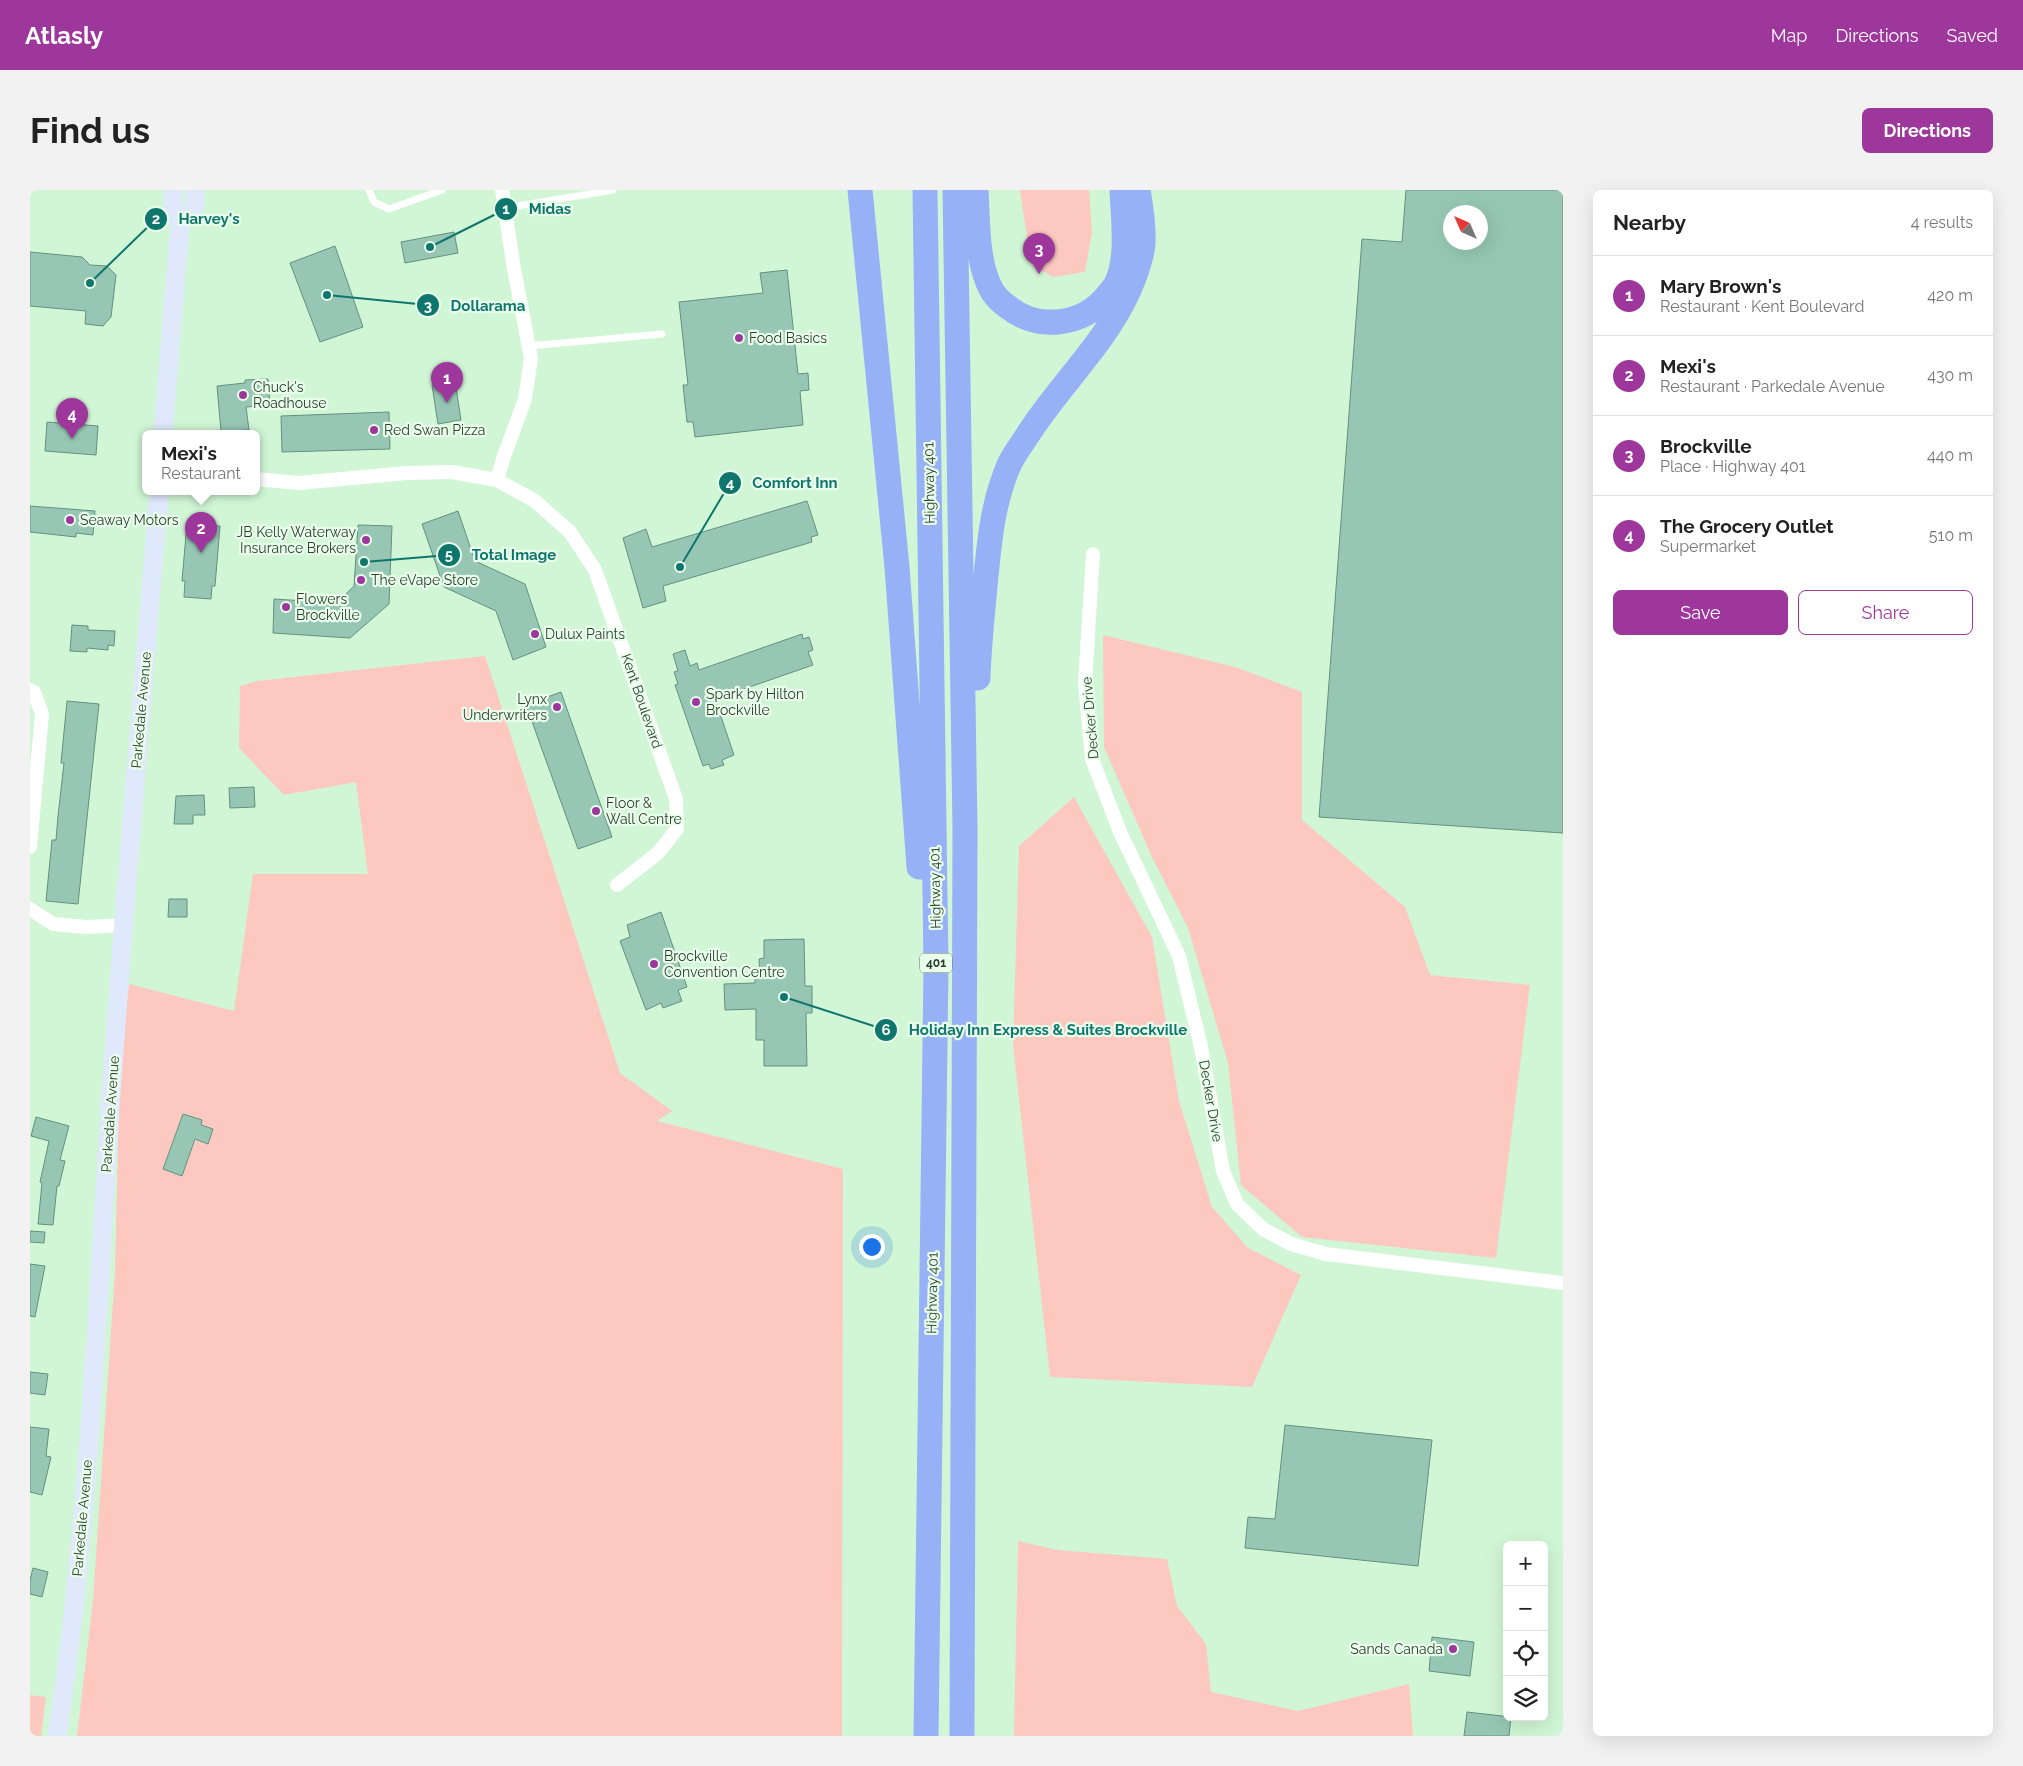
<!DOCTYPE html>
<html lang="en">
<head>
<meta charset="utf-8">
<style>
	:root { --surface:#fff; --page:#f2f2f2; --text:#222; --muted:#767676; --line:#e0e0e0; --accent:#9d379c }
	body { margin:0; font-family:Raleway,sans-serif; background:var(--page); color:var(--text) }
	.controls { position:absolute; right:15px; bottom:15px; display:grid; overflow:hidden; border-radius:8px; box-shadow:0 5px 20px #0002 }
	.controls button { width:45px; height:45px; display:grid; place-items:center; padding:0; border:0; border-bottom:1px solid var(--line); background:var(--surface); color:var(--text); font:25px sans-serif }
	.compass { position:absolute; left:1413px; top:15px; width:45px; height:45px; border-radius:50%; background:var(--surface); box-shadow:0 5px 20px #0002; rotate:315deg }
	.you { position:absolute; left:841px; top:1056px; width:18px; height:18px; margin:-12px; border:4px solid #fff; border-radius:50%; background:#1a73e8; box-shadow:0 0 0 8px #1a73e833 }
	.badge { display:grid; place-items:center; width:32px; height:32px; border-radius:50%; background:var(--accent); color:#fff; font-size:16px; font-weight:700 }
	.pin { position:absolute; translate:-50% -41px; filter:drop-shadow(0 1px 2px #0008) }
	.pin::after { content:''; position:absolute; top:26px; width:18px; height:15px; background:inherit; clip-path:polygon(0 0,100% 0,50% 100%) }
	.popup { position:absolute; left:112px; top:240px; width:118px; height:65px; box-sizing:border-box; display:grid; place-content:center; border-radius:8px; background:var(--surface); filter:drop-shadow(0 1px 4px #0005); font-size:16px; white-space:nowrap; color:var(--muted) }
	.popup b { font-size:19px; color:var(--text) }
	.popup::after { content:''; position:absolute; left:50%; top:100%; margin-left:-10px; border:10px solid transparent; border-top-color:var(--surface) }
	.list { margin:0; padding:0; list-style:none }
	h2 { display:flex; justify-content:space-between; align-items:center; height:65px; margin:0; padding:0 20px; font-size:21px }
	h2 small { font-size:16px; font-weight:400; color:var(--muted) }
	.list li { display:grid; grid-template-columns:32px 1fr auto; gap:15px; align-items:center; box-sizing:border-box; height:80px; padding:0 20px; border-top:1px solid var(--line) }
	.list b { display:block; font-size:19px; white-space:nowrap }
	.list p { margin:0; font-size:16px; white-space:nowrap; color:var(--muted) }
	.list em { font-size:16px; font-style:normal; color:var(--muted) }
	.actions { display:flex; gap:10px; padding:15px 20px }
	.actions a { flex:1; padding:11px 0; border:1px solid var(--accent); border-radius:8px; text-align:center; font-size:18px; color:var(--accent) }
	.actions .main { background:var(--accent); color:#fff }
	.icon { flex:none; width:28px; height:28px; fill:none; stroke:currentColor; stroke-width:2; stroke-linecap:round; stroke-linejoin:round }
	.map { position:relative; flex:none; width:1533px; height:1546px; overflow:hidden; border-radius:8px }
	header { display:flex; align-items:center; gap:30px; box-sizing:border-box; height:70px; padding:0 25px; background:var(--accent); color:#fff }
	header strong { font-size:24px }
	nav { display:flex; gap:28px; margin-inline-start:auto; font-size:18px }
	.intro { display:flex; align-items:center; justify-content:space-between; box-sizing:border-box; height:120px; padding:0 30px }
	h1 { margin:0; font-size:35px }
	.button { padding:12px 22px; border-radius:8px; background:var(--accent); color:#fff; font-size:18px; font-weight:700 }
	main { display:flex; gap:30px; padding:0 30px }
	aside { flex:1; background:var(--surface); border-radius:8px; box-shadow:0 5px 20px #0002 }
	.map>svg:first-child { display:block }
	.green { fill:#fcc8c0 }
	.building { fill:#97c7b4; stroke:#63917f; fill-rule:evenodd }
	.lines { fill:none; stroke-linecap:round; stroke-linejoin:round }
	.lane { stroke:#fff; stroke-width:7 }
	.street { stroke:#fff; stroke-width:14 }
	.secondary { stroke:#e0e8fc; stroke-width:19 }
	.highway { stroke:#97b1f6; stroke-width:25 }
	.poi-dot { fill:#9d379c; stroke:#e9ffeb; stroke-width:2 }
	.labels { text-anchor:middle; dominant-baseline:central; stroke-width:4.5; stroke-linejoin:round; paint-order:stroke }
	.shield { fill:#e9ffeb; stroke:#677869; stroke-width:1 }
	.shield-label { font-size:12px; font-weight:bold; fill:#2f3e31 }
	.poi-label { font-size:14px; fill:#2f3e31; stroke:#e9ffeb; text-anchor:start }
	.street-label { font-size:14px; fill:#2f3e31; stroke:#e9ffeb }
	.leader { fill:none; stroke:#0f766e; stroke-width:2 }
	.callout-dot { fill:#0f766e; stroke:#e9ffeb; stroke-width:2 }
	.mark-label { font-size:15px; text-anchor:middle; font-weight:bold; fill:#fff }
	.callout-label { font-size:15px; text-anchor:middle; font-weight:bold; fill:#0f766e; stroke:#e9ffeb; stroke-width:4.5; stroke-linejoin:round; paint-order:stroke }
</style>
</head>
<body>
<header>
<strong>Atlasly</strong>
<nav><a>Map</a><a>Directions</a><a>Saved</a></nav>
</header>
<div class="intro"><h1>Find us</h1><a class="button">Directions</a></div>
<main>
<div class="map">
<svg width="1533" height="1546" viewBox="0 0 1533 1546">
	<rect width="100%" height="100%" fill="#d1f6d5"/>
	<path class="green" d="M990,0H1059L1062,42L1055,82L1023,87L1001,74Z
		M1073,445L1205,477L1272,502V630L1375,717L1400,785L1500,795L1466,1068L1272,1047L1211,995L1198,873L1158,738L1122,667L1074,557Z
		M455,466L590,883L642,921L627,931L813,979L812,1546H47L63,1411L85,1082L90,866L99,794L204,821L223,684H338L326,592L254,605L209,558L210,496L227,491Z
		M1044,607L1122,747L1149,911L1182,1017L1218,1058L1271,1085L1222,1197L1020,1187L983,855L989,656Z
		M988,1351L1027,1360L1137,1369L1147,1416L1176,1454L1181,1502L1268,1521L1379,1494L1383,1546H984Z
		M0,1505L16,1507L11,1546H0Z"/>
	<path class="building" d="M1376,0H1533V643L1289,627L1332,49L1372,52ZM1420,22H1450V52H1420Z
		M424,42L428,63L375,73L371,52Z
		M305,56L333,137L290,152L260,73Z
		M0,62L52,67L60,75L77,76L86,85L81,127L73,136L55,134L56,121L0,116Z
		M757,80L768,184L778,183L779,200L770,201L773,235L665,247L663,232H657L653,195H658L649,112L733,103L730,83Z
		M238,189L240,215L216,217L219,240L191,241L187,196L215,193V190Z
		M425,191L431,230L408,234L402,195Z
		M359,222L360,259L252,262L251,226Z
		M17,232L68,236L66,265L15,261Z
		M777,311L788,345L781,347L782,352L633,396L636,411L613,418L593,348L616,339L622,357Z
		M0,316L65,321L63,345L46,343V347L0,342Z
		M428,321L445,371L495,394L516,457L483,470L466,421L414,397L392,334Z
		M157,333L190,336L185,396H182L181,409L154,407L155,391H152Z
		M328,335L362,336L359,414L320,448L243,443L244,409L307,413L324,396Z
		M42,435L58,436V440L85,441L84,456L78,455V460L57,458V462L40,461Z
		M772,444L773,449L779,447L783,460L778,462L783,475L685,509L704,565L692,570L694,575L681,579L679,574L673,576L645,495L648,494L644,482L648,481L643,464L655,460L660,476L667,473L669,480Z
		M531,502L582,647L548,659L496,515Z
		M37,511L69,514L48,714L16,711L22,650H26L28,626L34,573H31Z
		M224,597L225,617L200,618L199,598Z
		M174,605L175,625H163V634H144L146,606Z
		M139,709H157V727H138Z
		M631,722L657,797L648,800L652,811L633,818L631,813L616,820L590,751L600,747L597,735Z
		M774,749L775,796H782V823H776L777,876H734V850H726V819L695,820L694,794L725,793V785H730L729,769L734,768V750Z
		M153,924L172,930L171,935L183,939L178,954L165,949L152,986L133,979Z
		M6,927L39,936L30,970L35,971L29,996H27L23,1035L8,1034L12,993L10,992L19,951L1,946Z
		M0,1041L15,1042L14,1053L0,1052Z
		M0,1074L15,1076L5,1127L0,1126Z
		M0,1182L18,1184L15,1205L0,1203Z
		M1255,1235L1402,1250L1388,1376L1215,1358L1218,1327L1245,1329Z
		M0,1237L19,1239L16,1266L21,1267L12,1305L0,1302Z
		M3,1378L18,1382L12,1407L0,1404V1390Z
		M1402,1447L1444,1452L1440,1486L1399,1481Z
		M1437,1522L1481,1527L1479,1546H1434Z"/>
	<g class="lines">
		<path class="lane" d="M339,0L344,12L359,19L412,0
			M475,18L583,0
			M499,156L632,144"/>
		<path class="street" d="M226,289L269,293L377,283L422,282L467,290L505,311L540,342L565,380L646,609L647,639L628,663L587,695
			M467,290L474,266L495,209L501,168L484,79L472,0
			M1063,364L1055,493L1062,569L1090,642L1149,766L1171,857L1193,981L1207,1014L1233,1039L1261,1054L1296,1064L1533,1093
			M0,500L4,502L12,524L0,657
			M0,719L23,734L57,737L93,735"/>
		<path class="secondary" d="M150,33L165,16V0
			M133,244L150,33L143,16V0
			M27,1546C58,1344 66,1138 79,934C93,723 112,512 129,302"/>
		<path class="highway" d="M830,0L867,377L889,677
			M895,0L906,776L896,1546
			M925,0L935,639L932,1546
			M946,0C948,32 946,72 962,101C966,107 972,113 978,117C1008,141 1052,136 1077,106C1080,102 1084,98 1086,94C1099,69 1093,27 1092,0
			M948,488C949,457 952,427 955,397C959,355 962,314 979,275C983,266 990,257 995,249C1027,197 1074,156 1099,100C1105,86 1112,69 1113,53C1114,35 1111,17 1108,0"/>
	</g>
	<g class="poi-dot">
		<circle cx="709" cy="148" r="5"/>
		<circle cx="213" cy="205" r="5"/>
		<circle cx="344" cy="240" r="5"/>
		<circle cx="40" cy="330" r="5"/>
		<circle cx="336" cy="350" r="5"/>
		<circle cx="331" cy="390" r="5"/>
		<circle cx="256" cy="417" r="5"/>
		<circle cx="505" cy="444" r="5"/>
		<circle cx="666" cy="512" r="5"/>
		<circle cx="527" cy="517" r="5"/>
		<circle cx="566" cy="621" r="5"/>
		<circle cx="624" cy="774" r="5"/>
		<circle cx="1423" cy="1459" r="5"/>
	</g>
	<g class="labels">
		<rect class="shield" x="890" y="763.5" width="32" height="19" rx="4"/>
		<g class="shield-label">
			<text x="906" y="773">401</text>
		</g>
		<g class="poi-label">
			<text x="719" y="148">Food Basics</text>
			<text x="223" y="197">Chuck's<tspan x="223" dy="16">Roadhouse</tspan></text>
			<text x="354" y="240">Red Swan Pizza</text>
			<text x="50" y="330">Seaway Motors</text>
			<text x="326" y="342" text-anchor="end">JB Kelly Waterway<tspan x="326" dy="16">Insurance Brokers</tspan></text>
			<text x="341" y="390">The eVape Store</text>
			<text x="266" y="409">Flowers<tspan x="266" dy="16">Brockville</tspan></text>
			<text x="515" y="444">Dulux Paints</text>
			<text x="676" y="504">Spark by Hilton<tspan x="676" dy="16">Brockville</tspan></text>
			<text x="517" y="509" text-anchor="end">Lynx<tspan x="517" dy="16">Underwriters</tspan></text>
			<text x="576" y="613">Floor &amp;<tspan x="576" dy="16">Wall Centre</tspan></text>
			<text x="634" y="766">Brockville<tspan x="634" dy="16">Convention Centre</tspan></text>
			<text x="1413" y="1459" text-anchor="end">Sands Canada</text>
		</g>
		<g class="street-label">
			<text transform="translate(899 293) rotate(-91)">Highway 401</text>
			<text transform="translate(612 511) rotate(71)">Kent Boulevard</text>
			<text transform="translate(111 520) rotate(-85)">Parkedale Avenue</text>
			<text transform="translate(1060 528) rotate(-95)">Decker Drive</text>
			<text transform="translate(905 698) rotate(-91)">Highway 401</text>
			<text transform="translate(1181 911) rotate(80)">Decker Drive</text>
			<text transform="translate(80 924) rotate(-86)">Parkedale Avenue</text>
			<text transform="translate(902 1103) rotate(-89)">Highway 401</text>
			<text transform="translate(52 1328) rotate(-85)">Parkedale Avenue</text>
		</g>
	</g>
	<path class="leader" d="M400 57L476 19M60 93L126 29M297 105L398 115M650 377L700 293M334 372L419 365M754 807L856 840"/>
	<g class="callout-dot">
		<circle cx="400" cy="57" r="5"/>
		<circle cx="60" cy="93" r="5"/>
		<circle cx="297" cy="105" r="5"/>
		<circle cx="650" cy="377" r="5"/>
		<circle cx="334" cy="372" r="5"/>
		<circle cx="754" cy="807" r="5"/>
		<circle cx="476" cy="19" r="12"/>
		<circle cx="126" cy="29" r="12"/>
		<circle cx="398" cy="115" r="12"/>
		<circle cx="700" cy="293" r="12"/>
		<circle cx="419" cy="365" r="12"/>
		<circle cx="856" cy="840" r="12"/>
	</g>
	<g class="mark-label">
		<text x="476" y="24">1</text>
		<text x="126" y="34">2</text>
		<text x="398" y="121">3</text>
		<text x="700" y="298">4</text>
		<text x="419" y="370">5</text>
		<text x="856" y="845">6</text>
	</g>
	<g class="callout-label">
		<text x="520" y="24">Midas</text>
		<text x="179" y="34">Harvey's</text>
		<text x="458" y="121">Dollarama</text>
		<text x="765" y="298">Comfort Inn</text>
		<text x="484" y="370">Total Image</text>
		<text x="1018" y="845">Holiday Inn Express &amp; Suites Brockville</text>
	</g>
</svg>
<div class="controls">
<button>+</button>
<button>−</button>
<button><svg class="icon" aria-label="locate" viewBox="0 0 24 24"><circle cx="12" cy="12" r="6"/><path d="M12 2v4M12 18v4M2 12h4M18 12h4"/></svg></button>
<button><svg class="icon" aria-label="layers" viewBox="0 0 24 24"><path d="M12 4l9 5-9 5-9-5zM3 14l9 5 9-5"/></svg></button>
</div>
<svg class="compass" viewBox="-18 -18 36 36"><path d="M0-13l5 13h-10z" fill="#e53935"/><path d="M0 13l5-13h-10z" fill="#767676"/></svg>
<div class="you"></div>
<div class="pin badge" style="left:417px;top:213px">1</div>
<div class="pin badge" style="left:171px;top:363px">2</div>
<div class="popup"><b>Mexi's</b>Restaurant</div>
<div class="pin badge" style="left:1009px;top:84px">3</div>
<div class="pin badge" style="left:42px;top:249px">4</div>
</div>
<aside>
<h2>Nearby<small>4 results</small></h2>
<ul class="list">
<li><span class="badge">1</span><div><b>Mary Brown's</b><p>Restaurant · Kent Boulevard</p></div><em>420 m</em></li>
<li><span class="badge">2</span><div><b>Mexi's</b><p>Restaurant · Parkedale Avenue</p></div><em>430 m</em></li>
<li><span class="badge">3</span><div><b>Brockville</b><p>Place · Highway 401</p></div><em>440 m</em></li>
<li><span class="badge">4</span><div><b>The Grocery Outlet</b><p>Supermarket</p></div><em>510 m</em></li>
</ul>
<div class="actions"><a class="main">Save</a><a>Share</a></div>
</aside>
</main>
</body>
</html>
